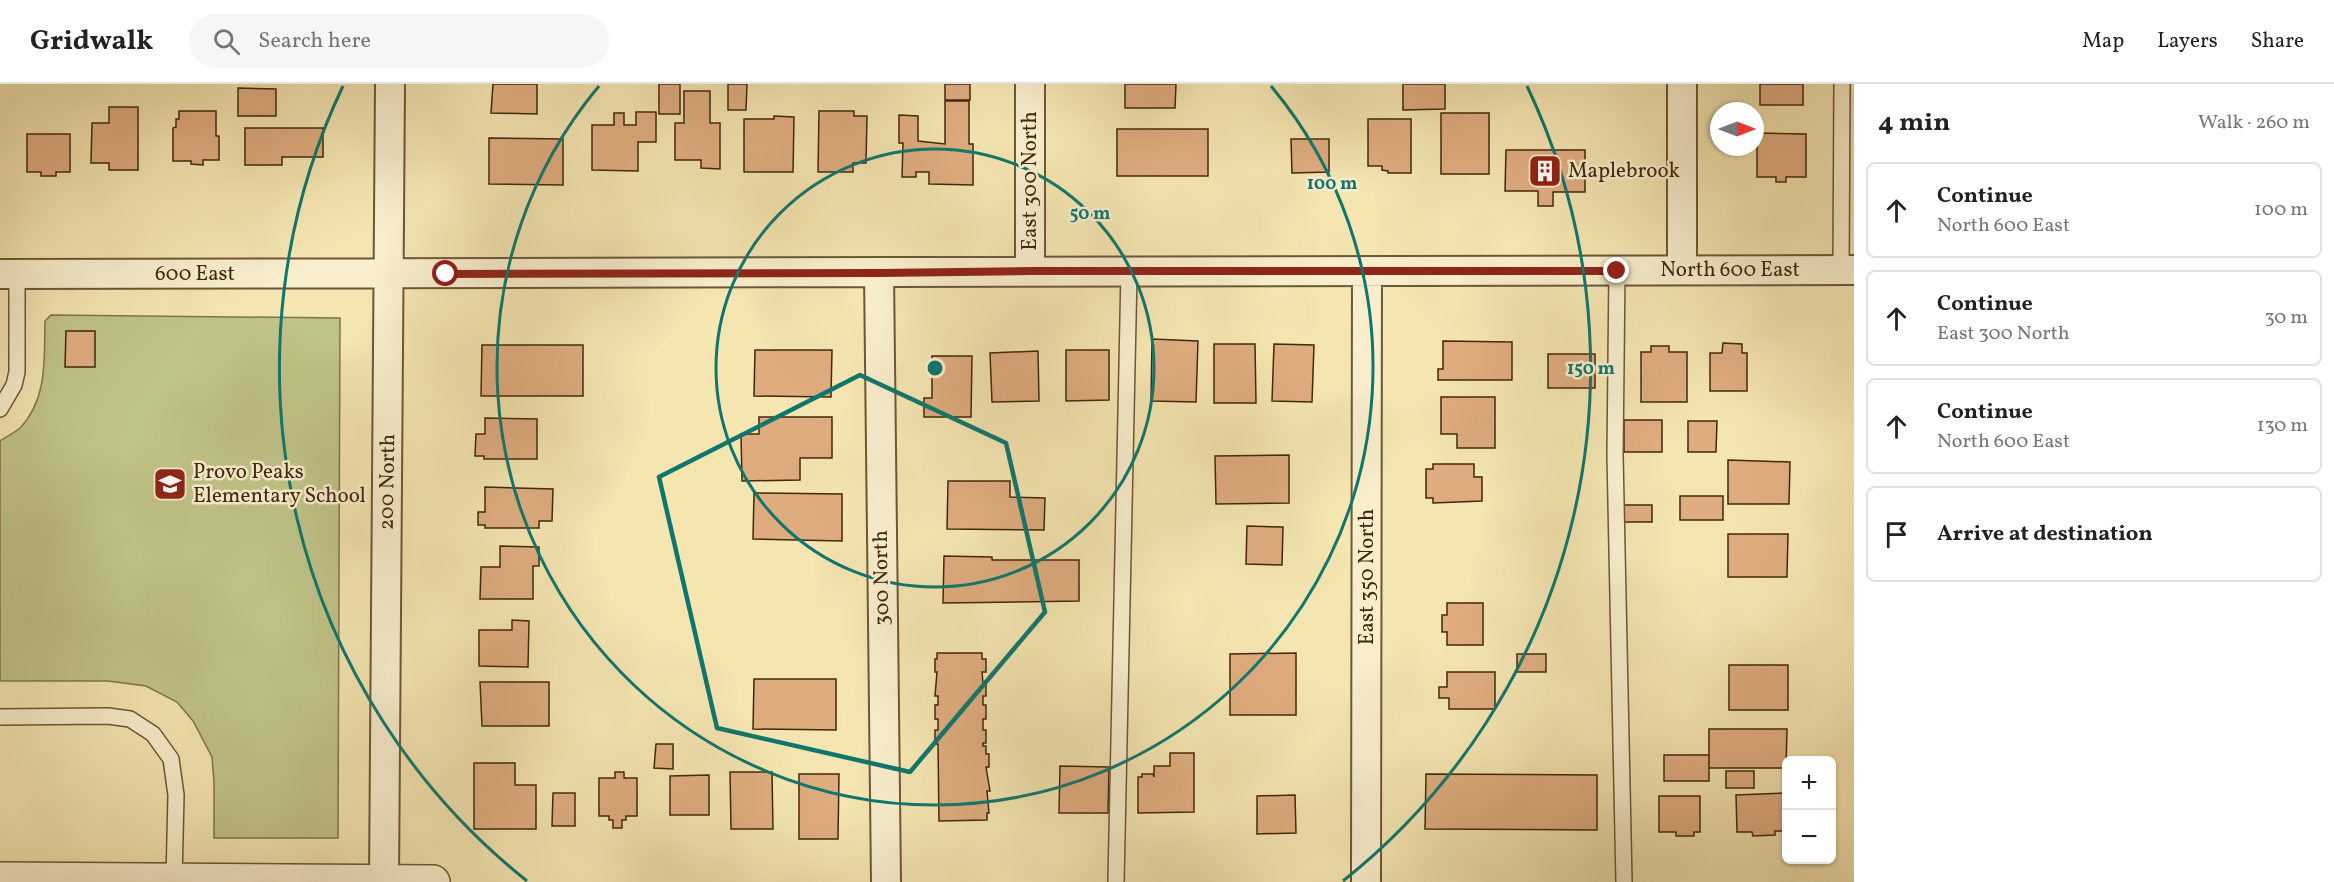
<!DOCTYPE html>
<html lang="en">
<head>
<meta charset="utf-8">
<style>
	:root { --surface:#fff; --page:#f6f6f6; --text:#222; --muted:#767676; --line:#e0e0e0 }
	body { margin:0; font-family:Vollkorn,serif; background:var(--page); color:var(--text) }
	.controls { position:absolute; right:18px; bottom:18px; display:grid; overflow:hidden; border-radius:9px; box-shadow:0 2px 4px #0004 }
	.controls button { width:54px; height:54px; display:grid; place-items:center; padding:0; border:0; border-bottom:2px solid var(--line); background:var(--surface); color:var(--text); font:30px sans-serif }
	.compass { position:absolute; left:1710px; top:18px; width:54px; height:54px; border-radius:50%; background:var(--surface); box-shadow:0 2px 4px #0004; rotate:90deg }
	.stop { position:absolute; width:18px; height:18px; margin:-14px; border:4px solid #8f2418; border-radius:50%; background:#fff }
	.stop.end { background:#8f2418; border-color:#fff; box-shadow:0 2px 6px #0008 }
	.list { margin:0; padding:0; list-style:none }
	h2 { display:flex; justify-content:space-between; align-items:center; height:78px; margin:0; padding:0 24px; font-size:26px }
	h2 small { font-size:20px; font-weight:400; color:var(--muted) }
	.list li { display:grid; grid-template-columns:39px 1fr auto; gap:18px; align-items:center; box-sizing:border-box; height:96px; margin:0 12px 12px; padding:0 12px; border:2px solid var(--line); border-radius:9px }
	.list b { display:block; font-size:22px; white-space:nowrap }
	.list p { margin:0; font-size:20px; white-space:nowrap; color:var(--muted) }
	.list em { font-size:20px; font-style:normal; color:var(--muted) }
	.icon { flex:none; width:33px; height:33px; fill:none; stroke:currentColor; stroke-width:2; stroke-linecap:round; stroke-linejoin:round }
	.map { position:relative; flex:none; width:1854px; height:798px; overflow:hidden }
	header { display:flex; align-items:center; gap:36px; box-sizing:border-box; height:84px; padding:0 30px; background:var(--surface); border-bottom:2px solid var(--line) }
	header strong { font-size:28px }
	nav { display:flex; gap:33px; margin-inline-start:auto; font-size:21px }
	.search { width:420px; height:54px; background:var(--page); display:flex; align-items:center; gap:15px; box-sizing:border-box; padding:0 21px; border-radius:33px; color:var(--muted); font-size:22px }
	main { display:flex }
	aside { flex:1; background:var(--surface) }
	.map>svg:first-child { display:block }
	.park { fill:#c0c388; stroke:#80754a; stroke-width:1.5 }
	.building { fill:#deac7f; stroke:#41270d; stroke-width:1.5 }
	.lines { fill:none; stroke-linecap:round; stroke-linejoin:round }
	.service-casing { stroke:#6e5636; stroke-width:18 }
	.minor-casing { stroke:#6e5636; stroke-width:32 }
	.tertiary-casing { stroke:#6e5636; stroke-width:36 }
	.service { stroke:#f8eecc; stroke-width:15 }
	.minor { stroke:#f8eecc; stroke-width:28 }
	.tertiary { stroke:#f8eecc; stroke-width:33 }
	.route { stroke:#8f2418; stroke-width:8 }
	.marked { fill:none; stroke:#0f766e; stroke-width:4.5; stroke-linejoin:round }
	.ring { fill:none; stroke:#0f766e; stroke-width:3 }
	.labels { text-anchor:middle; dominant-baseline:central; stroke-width:5; stroke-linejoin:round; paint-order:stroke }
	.poi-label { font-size:21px; fill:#41270d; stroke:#f8eecc; text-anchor:start }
	.street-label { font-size:21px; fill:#41270d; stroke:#f8eecc }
	.centre { fill:#0f766e; stroke:#f8eecc; stroke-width:3 }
	.ring-label { font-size:18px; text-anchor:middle; font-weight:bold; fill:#0f766e; stroke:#f8eecc; stroke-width:5; stroke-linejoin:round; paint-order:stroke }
</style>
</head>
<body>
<header>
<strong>Gridwalk</strong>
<div class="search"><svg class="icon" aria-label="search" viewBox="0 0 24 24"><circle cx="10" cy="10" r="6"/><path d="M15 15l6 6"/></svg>Search here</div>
<nav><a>Map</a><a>Layers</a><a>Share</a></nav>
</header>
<main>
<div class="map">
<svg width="1854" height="798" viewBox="0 0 1854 798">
	<rect width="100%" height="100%" fill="#f4e5b1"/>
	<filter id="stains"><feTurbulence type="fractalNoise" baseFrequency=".00333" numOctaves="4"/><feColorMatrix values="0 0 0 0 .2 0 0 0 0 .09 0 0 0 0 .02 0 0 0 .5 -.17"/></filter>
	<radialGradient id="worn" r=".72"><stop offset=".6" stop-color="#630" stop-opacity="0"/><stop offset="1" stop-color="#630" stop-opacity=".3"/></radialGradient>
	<path class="park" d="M51,231L340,234L338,754H214V698L212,673L193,637L177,618L146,602L108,597H0V357C6,353 14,349 20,344C48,315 44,274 45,237Z"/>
	<path class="building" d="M493,0H537V30L491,29Z
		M659,0H680V30H659Z
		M728,0H747L746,26H728Z
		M945,0H970V16H945Z
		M1125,0H1176L1175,24H1125Z
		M1403,0H1445V25L1403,26Z
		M1760,0H1803V21H1760Z
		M238,4L276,5V32H238Z
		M684,7H710V39H720V85L701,84V76H675V39H684Z
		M945,17H969V60H973V101L929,100V88H916V93H902L903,59H899V31L918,32V57L945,60Z
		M109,23H138V86H109V79H91L92,39H109Z
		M179,27H216V52H219V76H203V81L191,80V77H173V44L176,43V35H179Z
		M819,27H854V32H867L866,79H853V88H818Z
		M636,28H656V58H638V87L592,86V41H614V29H624V41H636Z
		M1441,29H1489V90H1441Z
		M774,32L794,33L793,88H744V35H774Z
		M1368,35H1411V89H1388V87L1382,86V82H1368Z
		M245,44H323V73H282V81H245Z
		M1117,45H1208V92H1117Z
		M1757,49L1806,50V93H1786V98H1776V93H1757Z
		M27,50H70V88H56V92H41V88H27Z
		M489,54L563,55V101L489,100Z
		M1291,55H1329V88L1292,89Z
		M1506,66H1585V108H1553V122H1538V107H1505Z
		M66,247H95V283H65Z
		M1152,255L1198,257L1196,318L1151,317Z
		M1443,257L1512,258V296H1438V285H1443Z
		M1723,259L1742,260V269H1747V307H1710V269H1722Z
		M1214,260H1255L1256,319H1214Z
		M1274,260L1314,261L1312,318L1272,317Z
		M482,261H583V312H481Z
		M1651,262H1669V268H1687V318H1641V268H1651Z
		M755,266H832L831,313L754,312Z
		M1066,266H1109V316L1066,317Z
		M1038,267L1039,317L992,318L990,269Z
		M1548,270H1595V304H1548Z
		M932,272H972L971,333H924V314H932Z
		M1441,313H1495V364H1457V350H1441Z
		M759,333H832V374H800V396L742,397L741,350H759Z
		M485,334L537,335V375H484V372H475L476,350H485Z
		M1624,336H1662V368H1624Z
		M1688,337H1717L1716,368H1688Z
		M1289,371V419L1216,420L1215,372Z
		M1728,376L1790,378L1789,420H1728Z
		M1433,380H1474V393H1482V417L1433,419V414H1426V385H1433Z
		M948,397H1010V413L1045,414L1044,446L947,445Z
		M485,403L553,405L552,437H539V444H485V441H478V428H485Z
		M754,409L842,410V457L753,455Z
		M1680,412H1723V436H1680Z
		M1624,421H1652V438H1624Z
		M1247,442L1283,443L1282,481L1246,480Z
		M1728,450H1788L1787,493H1728Z
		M500,462L539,463V482H533V515H480L481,483H500Z
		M944,472L992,473V476H1079V517L943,519Z
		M1447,519H1483V561H1447V548H1442V531H1447Z
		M512,536L529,537L528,583L479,582V546H512Z
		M937,569H982V575H986V588H982L983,599H986V612H983V621H986V635H983V646H986V659H983V662H986V670H989V683H986L990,707H987L989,729H987V736L939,737L938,660H935V646H938V635H935V621H938V612H935L937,588H935V575H937Z
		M1296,569V631H1230V570Z
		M1517,570H1546V588H1517Z
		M1729,581H1788V626H1729Z
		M1447,588H1495V625H1449V614H1439V603H1447Z
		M754,595H836V646L753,645Z
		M480,598H549V642H482Z
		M1709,645H1787L1786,684H1709Z
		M656,660H673V685L654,684Z
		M1170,669H1194V728L1138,729V693H1142V690H1153L1154,693V682H1170Z
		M1664,671H1709V697H1664Z
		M474,679H515V701H536V745H474Z
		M1060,682L1109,683L1108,729H1059Z
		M1726,687H1754V704H1726Z
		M615,688H624V694H637V732H626V736H622V744H613V736H609V732H599V694H615Z
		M730,688H772L773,745H731Z
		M799,690H839L838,755H799Z
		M1426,690L1597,691V746L1425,745Z
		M709,691V731H670V692Z
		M553,709H575V742H552Z
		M1786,709V747H1775V751L1753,752L1752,748H1737L1736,711Z
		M1295,711L1296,749L1257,750V712Z
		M1659,712H1700V748H1694V752H1676V748H1659Z"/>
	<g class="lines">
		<defs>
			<path id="service" d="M1841,186L1842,0
				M1617,187L1615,371L1624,798
				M0,325L14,301L17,288V190
				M0,633L108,632L130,635L153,650L171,675L176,711L174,796
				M1116,798L1129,188"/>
			<path id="minor" d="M1030,0V187
				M1682,0V185
				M879,189L886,798
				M0,190L1854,186
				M384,796L390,0
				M1366,798L1367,187"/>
			<path id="tertiary" d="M0,795L433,798"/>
		</defs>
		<use href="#service" class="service-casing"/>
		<use href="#minor" class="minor-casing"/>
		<use href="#tertiary" class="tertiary-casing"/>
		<use href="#service" class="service"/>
		<use href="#minor" class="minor"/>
		<use href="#tertiary" class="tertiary"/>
	</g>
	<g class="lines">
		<path class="route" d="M446,190L879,189L1030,187H1617"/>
	</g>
	<path class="marked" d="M860,291L1006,359L1045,528L910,688L717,644L659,393Z"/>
	<g class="ring">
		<circle cx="935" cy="284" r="219"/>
		<path d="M1271 2A438 438 0 1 1 599 2"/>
		<path d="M527 797A656 656 0 0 1 343 2M1527 2A656 656 0 0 1 1343 797"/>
	</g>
	<defs>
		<symbol id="building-square" viewBox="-11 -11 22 22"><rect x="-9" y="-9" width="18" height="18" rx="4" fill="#8f2418" stroke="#f8eecc"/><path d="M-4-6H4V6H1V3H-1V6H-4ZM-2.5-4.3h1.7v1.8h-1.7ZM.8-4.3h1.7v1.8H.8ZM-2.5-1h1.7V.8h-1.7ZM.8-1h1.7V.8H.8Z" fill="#fff"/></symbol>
		<symbol id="school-square" viewBox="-11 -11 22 22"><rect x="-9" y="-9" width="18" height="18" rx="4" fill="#8f2418" stroke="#f8eecc"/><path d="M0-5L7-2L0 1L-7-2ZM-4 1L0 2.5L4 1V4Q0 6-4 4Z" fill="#fff"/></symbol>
	</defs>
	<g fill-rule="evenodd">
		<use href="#building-square" x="1526" y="68" width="38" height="38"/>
		<use href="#school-square" x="151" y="381" width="38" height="38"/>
	</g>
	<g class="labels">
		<g class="poi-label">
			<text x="1568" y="87">Maplebrook</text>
			<text x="193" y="388">Provo Peaks<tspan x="193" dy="24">Elementary School</tspan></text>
		</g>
		<g class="street-label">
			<text transform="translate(1030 97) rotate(-90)">East 300 North</text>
			<text x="1730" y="186">North 600 East</text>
			<text x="195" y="190">600 East</text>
			<text transform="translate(388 398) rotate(-89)">200 North</text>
			<text transform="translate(1367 493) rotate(-90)">East 350 North</text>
			<text transform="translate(882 494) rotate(-91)">300 North</text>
		</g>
	</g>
	<circle cx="935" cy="284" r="9" class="centre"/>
	<g class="ring-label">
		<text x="1332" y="105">100 m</text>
		<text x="1090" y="135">50 m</text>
		<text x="1591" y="290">150 m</text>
	</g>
	<rect width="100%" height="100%" filter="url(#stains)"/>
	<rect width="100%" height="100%" fill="url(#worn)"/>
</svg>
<div class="controls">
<button>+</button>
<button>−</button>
</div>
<svg class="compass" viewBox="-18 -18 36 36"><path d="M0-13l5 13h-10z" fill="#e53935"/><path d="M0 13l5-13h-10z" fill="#767676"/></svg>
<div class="stop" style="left:446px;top:190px"></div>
<div class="stop end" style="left:1617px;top:187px"></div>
</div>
<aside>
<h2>4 min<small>Walk · 260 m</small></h2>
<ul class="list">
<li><svg class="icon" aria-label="ahead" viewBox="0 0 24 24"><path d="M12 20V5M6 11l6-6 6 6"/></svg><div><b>Continue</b><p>North 600 East</p></div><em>100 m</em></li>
<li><svg class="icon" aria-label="ahead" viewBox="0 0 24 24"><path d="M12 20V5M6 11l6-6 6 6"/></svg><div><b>Continue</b><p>East 300 North</p></div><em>30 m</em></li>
<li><svg class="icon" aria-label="ahead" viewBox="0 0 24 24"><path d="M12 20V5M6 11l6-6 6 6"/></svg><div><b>Continue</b><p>North 600 East</p></div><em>130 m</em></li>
<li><svg class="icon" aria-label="arrive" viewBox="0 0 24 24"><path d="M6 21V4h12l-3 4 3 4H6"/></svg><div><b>Arrive at destination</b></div></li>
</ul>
</aside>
</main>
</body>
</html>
